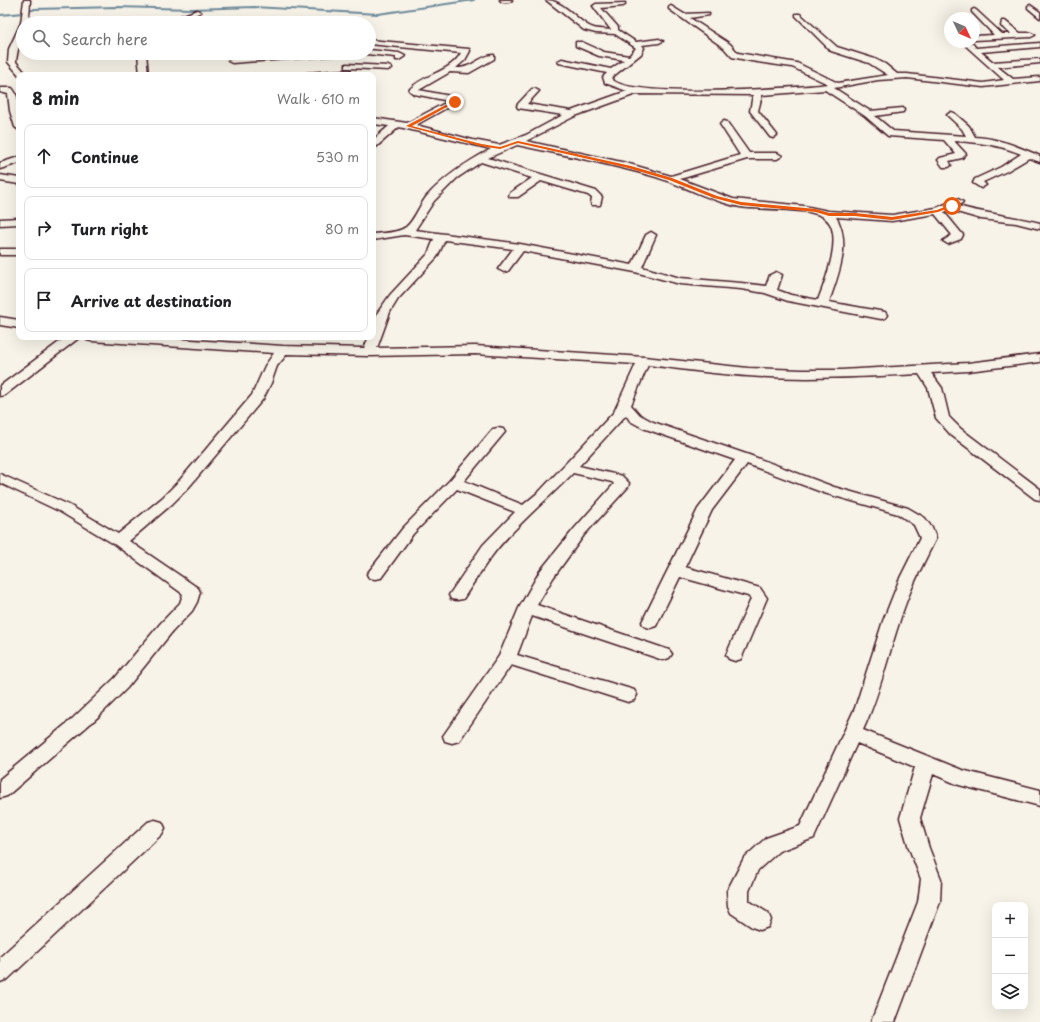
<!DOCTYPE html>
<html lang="en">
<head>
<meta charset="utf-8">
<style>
	:root { --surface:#fff; --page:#f2f2f2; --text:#202124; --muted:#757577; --line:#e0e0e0 }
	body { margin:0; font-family:"Playpen Sans",sans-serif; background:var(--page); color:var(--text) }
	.controls { position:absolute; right:12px; bottom:12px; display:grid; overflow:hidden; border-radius:8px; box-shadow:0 4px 16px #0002 }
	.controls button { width:36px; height:36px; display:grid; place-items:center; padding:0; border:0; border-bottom:1px solid var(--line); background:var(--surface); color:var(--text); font:20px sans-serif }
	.compass { position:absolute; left:944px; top:12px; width:36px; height:36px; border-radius:50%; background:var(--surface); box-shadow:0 4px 16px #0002; rotate:134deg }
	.stop { position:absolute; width:12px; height:12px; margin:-9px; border:3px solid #ea580c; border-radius:50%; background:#fff }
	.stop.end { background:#ea580c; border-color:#fff; box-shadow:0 1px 4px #0008 }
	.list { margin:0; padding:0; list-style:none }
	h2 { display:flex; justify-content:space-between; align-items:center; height:52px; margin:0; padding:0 16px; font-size:17px }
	h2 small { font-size:13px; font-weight:400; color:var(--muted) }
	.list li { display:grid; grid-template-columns:26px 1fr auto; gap:12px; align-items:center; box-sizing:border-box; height:64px; margin:0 8px 8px; padding:0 8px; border:1px solid var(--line); border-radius:8px }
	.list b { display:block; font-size:15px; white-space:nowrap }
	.list em { font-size:13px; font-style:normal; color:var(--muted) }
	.icon { flex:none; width:22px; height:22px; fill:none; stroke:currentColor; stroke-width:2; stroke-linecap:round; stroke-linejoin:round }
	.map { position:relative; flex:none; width:1040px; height:1022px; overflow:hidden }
	.search { position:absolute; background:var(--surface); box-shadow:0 4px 16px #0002; left:16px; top:16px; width:360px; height:44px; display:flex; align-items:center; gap:10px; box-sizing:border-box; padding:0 14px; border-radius:22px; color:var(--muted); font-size:15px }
	.panel { position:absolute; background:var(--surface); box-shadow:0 4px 16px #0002; left:16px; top:72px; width:360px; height:268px; border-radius:8px }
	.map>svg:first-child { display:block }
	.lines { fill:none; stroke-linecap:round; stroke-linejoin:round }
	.stream { stroke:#6e8a9b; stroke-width:2 }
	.minor-casing { stroke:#4a1f2b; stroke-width:3 }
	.minor { fill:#f7f3e8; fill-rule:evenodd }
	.route { fill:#ea580c }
</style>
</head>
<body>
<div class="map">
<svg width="1040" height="1022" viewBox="0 0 1040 1022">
	<rect width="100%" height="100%" fill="#f7f3e8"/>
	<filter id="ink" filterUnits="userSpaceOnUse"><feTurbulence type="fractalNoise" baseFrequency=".025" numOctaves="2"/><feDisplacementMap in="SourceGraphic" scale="8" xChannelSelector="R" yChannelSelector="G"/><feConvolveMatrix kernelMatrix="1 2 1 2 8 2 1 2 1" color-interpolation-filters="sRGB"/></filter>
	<g filter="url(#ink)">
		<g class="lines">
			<path class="stream" d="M0,15L24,13L35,9L117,7L192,9L254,7L378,14L474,0"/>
			<defs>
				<path id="minor" d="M24,0H30C30,8 29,15 28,23H23C23,37 17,48 16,62L27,75H19L8,62L9,49L21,23Z
					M500,0H512C510,3 502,3 500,0Z
					M546,0C562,0 575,18 589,26C596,30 604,29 611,30L593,6L596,4L625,3V5L623,6L601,8L618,27V30L636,42L659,39L663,41L659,43L642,45L644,48L641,54L611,78C624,100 799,88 828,84L792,67L751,61L732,57L724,48L669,9V7L671,6L684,14L709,13V15L690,18L730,44L738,53L797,63L838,83L888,75L869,63L831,51L796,16V14H800L837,47L875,59L885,64L897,74H907L983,83L1004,80L965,45L966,43H972L976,48L1040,43V47L981,52L993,62L1040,59V63L998,67L1013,79L1040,77V81L983,87L907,78L878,80L834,88L870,111L903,108L904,110L903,112L875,116L893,131L966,136L962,129L947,115L951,112L954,113L969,126L975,137C998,138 1019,147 1040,156V162L1029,158L1007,171L983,182L986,185L981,188L973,183L975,179L1001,167L1021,154C1000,145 978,142 954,141L966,154L962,158L949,161L951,165L949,167H943L938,160L940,158L956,154L944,140L888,136L865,116L825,90L762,95L758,111L777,135L773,138L770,137L750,111L753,95L636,94L575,116L526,141L626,163L671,176L740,155L720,124L724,121L727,122L749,153H777L782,156L777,159H747L680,179L733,199L804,206L828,211L892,215L936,208L958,199L963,202L958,206C985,214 1013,216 1040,223V229L1016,223L981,219L950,210L944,212L963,235L961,239L948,244L943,241L952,235L935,214L892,221L836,217C852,243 838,275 829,302L885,312L887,315L885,318L881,319L788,301L765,293L741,289L680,284L635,272L523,251L508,271L504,272L498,269L513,249L445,240L437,257L398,299L390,312L377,348L475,346L644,357L748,368L801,370H841L968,363L1040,354V362L968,371L931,373L942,388L949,417L961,429L1040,489V500L1035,499L951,435L936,418L928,388L919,374C862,377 805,380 748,376C715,374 682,369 648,365L631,405L640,415L653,422L749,455L834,487L908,508L925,518L932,528L936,538C922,566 908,593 899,623C887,659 879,696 863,730L962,770L1040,790V806L959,785L933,774L920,818L929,848L941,879L940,902L895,1022H871L918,902L921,879L909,848L900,818L915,767L857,743L814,838L779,851L758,870L749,891V901L768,913L771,920L768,927L760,930L752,927L731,913L728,906L727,891L744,858L766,838L800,826L855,708L883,621L900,578L920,538L914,525L898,514L824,493L747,464L712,510L685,567L760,588L767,598L741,659L735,661L729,659L726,655L751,599L748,596L680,577L656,626L650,628L644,626L642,622L698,509L735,460L643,428L630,421L626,415L579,466L622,476L629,483L628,487L584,535L553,578L537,605L669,650L672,654L669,658L663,660L532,616L517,655L634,690L637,695L634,700L628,702L511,665L459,741L452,743L445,741L443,736L499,656L519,608L540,571L574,529L614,484L612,482L573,473C547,500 517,524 494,553C483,567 473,584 463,599L457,600L451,599L449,595L483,545L515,512L457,489L413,534L381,578L375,579L369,578L367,574L403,528L450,480L493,429L498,428L503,429L505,432L464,481L523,505L540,491L614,412L636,364L475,354L369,356L287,354L277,366L271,383L263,399L189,487L172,504L129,541L198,588L200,592L197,602L192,611L172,632L127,688L99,716L7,796L0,798V779L71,720L115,678L160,624L180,603L183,594L114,544L59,511L0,483V474L69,505L118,534L162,498L179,481L252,395L265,366L274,353L91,341L87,340L85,337H145L283,346L364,348L369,337H373V325L378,312L390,295L428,254L434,239L404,235L373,240V234C383,233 398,233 406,227C414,221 420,204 427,196C445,176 467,162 491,149L399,127L376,147L373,148V140L389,126L373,124V118L407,123L449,101L414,94L409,90C423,74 450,73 461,53L369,44V40L469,49L470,51L465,60L456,68C472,69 482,54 494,55V59L469,73L450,72L419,90L455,97L459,101L416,125L473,140L499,145L526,135L563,115L518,108L517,106L518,104L532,89H535L539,91L527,104L571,111L627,91L605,83L603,77L607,73L559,63L558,61L562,59L611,69L624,60L599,56L576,46V42H582L604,52L629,56L636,48L615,34L596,33L584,30ZM517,145C564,155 611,164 656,177C685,186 710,201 740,207C758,210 814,207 826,219C844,234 825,282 818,300L791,295L777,290L782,275L776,272L770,275L766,286L741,283L680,278L642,267L656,235L651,232L646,235L632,265L520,244L415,230L434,201L457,178L481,162L532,178L510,193L509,195L510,197H518L541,181L588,195L592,198L591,203L592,205H600L602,197L596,191L488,158Z
					M1030,5L1040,12V18L1028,8V6Z
					M974,9L976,10L1002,34H1011L1001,26L1002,21H1005L1020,33H1031L1035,35L1031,37L974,40V36L994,35L972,12V10Z
					M197,10L201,12L199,13L177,23H169L168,21Z
					M369,50L399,53L405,56L399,60H396V57L366,54L369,53Z
					M138,53H146L148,75H140Z
					M309,53H344L340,55L232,63L228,61L232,59Z
					M346,64L388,66L392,68L388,70L349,68H346Z
					M347,70H350V74L303,75L307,73Z
					M0,88H12C21,97 19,118 19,130L15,127L10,111L8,94L0,92Z
					M19,157V163L0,169V163Z
					M0,175L19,178V184L0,181Z
					M19,218V224L0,225V219Z
					M0,249H19V255H0Z
					M0,317L19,320V328L0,325Z
					M66,337H80L5,395L0,396V386Z
					M155,820L162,822L165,828L162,834L8,979L0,982V957L148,822Z"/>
			</defs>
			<use href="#minor" class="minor-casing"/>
			<use href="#minor" class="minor"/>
		</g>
	</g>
	<path class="route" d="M455,100L456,102L412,126L481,144L500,147L518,141L631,166L672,178L717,196L741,202L816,209L829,213H855L892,217L937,210L952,204L954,206L938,212L892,220L855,216H829L816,212L741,205L714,198L669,180L628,168L518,143L500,149L480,146L406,126Z"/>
</svg>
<div class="controls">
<button>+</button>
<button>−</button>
<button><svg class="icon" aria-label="layers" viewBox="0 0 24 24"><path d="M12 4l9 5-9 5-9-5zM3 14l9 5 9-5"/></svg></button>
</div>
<svg class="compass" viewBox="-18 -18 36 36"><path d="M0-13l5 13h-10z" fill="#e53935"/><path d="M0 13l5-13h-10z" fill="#757577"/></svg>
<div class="stop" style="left:952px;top:206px"></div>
<div class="stop end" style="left:455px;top:102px"></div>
<div class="search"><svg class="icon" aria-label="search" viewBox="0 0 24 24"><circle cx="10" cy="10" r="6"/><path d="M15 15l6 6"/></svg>Search here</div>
<section class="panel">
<h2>8 min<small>Walk · 610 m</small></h2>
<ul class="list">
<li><svg class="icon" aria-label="ahead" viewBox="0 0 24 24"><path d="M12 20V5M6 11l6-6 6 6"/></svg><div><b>Continue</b></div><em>530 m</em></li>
<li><svg class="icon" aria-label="right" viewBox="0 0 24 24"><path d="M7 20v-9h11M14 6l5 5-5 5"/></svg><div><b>Turn right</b></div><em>80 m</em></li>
<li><svg class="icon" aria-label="arrive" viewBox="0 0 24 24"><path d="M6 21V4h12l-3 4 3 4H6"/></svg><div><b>Arrive at destination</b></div></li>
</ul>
</section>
</div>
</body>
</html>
